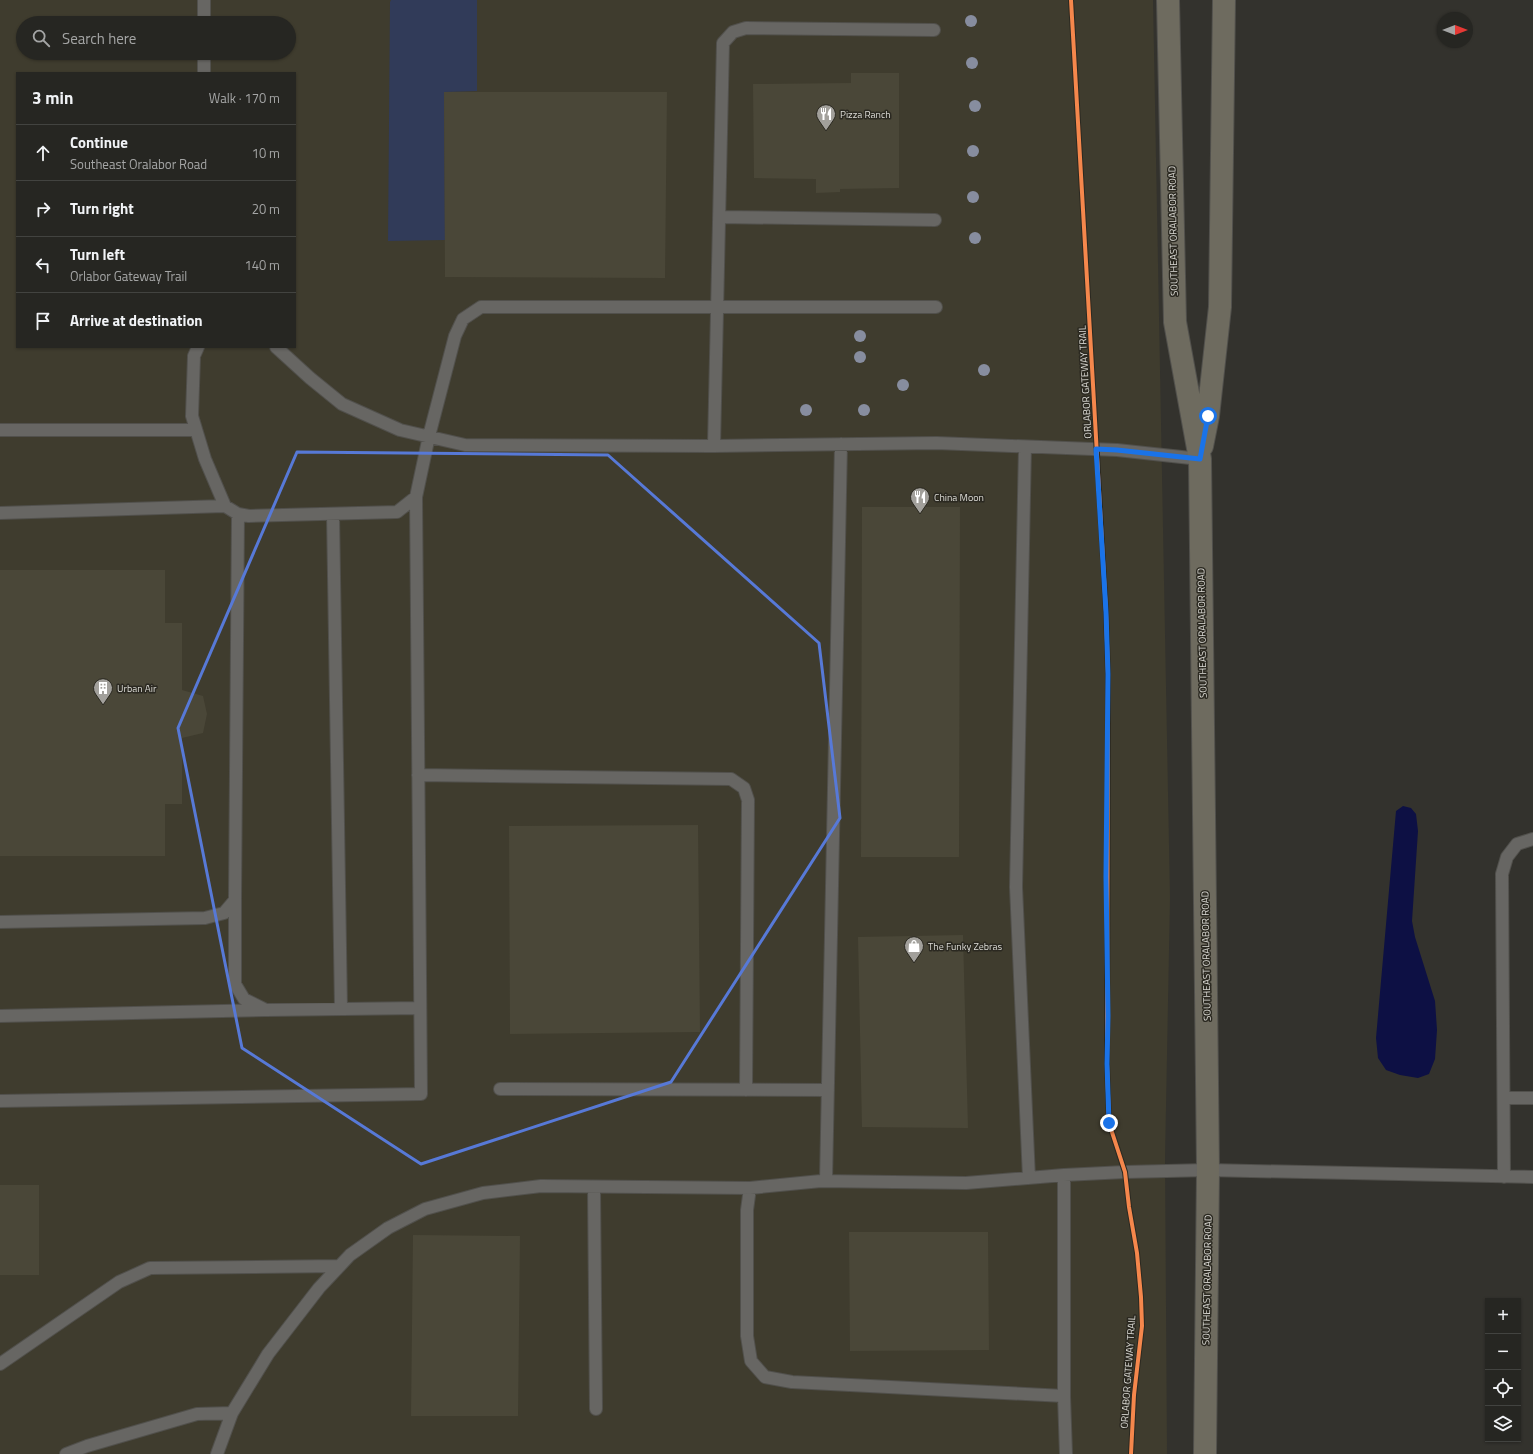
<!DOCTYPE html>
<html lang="en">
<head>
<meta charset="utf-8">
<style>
	:root { --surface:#262622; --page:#2e2e2a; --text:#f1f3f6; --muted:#a4a5a5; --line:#424340 }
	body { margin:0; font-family:"Titillium Web",sans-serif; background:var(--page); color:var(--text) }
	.controls { position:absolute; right:12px; bottom:12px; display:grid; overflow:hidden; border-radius:0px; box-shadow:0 1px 3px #0004 }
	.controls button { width:36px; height:36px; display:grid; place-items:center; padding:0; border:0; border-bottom:1px solid var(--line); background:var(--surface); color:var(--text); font:20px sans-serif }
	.compass { position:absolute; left:1437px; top:12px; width:36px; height:36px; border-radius:50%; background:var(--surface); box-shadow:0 1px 3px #0004; rotate:90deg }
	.stop { position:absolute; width:12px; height:12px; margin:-9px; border:3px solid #1a73e8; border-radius:50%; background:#fff }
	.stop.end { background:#1a73e8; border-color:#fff; box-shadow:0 1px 4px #0008 }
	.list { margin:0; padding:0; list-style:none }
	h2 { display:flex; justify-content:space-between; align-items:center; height:52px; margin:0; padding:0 16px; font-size:17px }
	h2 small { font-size:13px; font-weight:400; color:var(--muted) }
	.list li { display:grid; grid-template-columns:26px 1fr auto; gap:12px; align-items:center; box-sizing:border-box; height:56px; padding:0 16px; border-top:1px solid var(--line) }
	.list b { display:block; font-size:15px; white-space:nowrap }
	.list p { margin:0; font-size:13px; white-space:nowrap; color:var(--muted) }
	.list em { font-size:13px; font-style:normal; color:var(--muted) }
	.icon { flex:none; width:22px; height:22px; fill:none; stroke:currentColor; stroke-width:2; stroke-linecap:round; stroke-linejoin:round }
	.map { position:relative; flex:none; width:1533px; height:1454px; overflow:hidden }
	.search { position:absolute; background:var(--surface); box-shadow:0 1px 3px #0004; left:16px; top:16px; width:280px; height:44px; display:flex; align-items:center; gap:10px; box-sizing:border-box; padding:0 14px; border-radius:22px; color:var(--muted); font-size:15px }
	.panel { position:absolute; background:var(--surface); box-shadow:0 1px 3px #0004; left:16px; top:72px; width:280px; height:276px; border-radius:0px }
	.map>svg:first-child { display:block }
	.built { fill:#3f3c2e; fill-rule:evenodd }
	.green { fill:#313b59 }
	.water { fill:#0d1044 }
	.building { fill:#4a4738 }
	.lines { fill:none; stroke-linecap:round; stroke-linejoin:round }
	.service-casing { stroke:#51504c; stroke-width:14 }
	.primary-casing { stroke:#51504c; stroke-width:24 }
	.service { stroke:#676663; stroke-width:12 }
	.primary { stroke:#6e6b5f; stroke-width:22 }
	.cycleway-casing { stroke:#2b2921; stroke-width:6 }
	.cycleway { stroke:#f5874c; stroke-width:4 }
	.tree { fill:#878d9f }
	.route { stroke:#1a73e8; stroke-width:5 }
	.marked { fill:none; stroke:#5779d7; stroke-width:3; stroke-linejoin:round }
	.labels { text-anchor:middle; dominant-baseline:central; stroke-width:3; stroke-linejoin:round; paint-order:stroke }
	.poi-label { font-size:10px; fill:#dddcd6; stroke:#2b2921; text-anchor:start }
	.street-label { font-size:10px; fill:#dddcd6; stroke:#2b2921 }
</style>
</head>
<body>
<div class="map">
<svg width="1533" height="1454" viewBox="0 0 1533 1454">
	<rect width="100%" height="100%" fill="#33322d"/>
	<path class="built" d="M0,0H1153L1170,898L1165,1159L1167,1454H0ZM23,23H289V53H23ZM17,73H295V347H17Z"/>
	<path class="green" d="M391,0H477V91L444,92L445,240L388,241L390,2Z"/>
	<path class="water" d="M1403,806L1411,808L1416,814L1418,831L1412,921L1415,937L1435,1001L1437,1030L1435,1059L1429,1074L1418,1078L1400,1075L1386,1070L1378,1058L1376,1038L1396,811Z"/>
	<path class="building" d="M851,73H899V188L840,189V192L816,193V179L754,178L753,84L851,83Z
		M444,92H667L665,278L445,277Z
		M862,507H960L959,857H861Z
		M0,570H165V623H182V690L203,696L207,714L203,733L182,738V804H165V856H0Z
		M698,825L700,1032L510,1034L509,826Z
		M963,935L968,1128L862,1127L858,937Z
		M0,1185H39V1275H0Z
		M849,1232H988L989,1350L850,1351Z
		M413,1235L520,1236L518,1416H411Z"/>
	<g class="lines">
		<defs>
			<path id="service" d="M204,0V23
				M204,53V73
				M719,217L935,220
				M198,347L194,356L192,416L205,459L225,506L238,514L249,516L397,512L416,497L429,436L455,336L463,319L481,307H936
				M276,347L310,378L342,404L400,430L465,445L714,446L936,443L1117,450L1200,459
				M0,430H196
				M714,446L723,43L733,32L746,28L934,30
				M1025,447L1016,887L1029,1178
				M0,513L225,506
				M333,514L341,1009
				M418,775L731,779L744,788L748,800L746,1090
				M235,900V984L244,999L266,1010L420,1008
				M0,922L205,918L224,913L235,900L238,514
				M0,1016L265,1010
				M500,1089L828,1090
				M1504,1098H1533
				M0,1101L421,1094L416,497
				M1064,1175V1396L1066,1454
				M1504,1177L1502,874L1507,857L1517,844L1533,839
				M826,1181L841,444
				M594,1187L596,1409
				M750,1188L747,1210V1336L751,1361L765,1377L792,1382L1064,1396
				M0,1364L119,1282L150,1268L339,1266
				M66,1454L87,1446L197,1414L232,1413
				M217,1454L232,1413L268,1354L319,1288L350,1255L388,1228L425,1209L483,1193L541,1186L750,1188L821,1181L966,1183L1064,1175L1125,1172L1208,1170L1533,1177"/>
			<path id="primary" d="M1168,0L1175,322L1200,459L1208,1170L1205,1454
				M1202,446L1208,416L1220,307L1224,0"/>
		</defs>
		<use href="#service" class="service-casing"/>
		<use href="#primary" class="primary-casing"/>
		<use href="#service" class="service"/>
		<use href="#primary" class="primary"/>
		<defs>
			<path id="cycleway" d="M1071,0L1106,612L1108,674L1107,1064L1109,1123L1125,1172L1129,1207L1137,1253L1141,1297L1142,1326L1134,1395L1131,1454"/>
		</defs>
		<use href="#cycleway" class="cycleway-casing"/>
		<use href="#cycleway" class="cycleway"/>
	</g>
	<g class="tree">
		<circle cx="971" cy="21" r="6"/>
		<circle cx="972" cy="63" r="6"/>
		<circle cx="975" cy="106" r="6"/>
		<circle cx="973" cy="151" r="6"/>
		<circle cx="973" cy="197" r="6"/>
		<circle cx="975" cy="238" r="6"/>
		<circle cx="860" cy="336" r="6"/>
		<circle cx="860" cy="357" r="6"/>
		<circle cx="984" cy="370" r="6"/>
		<circle cx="903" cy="385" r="6"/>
		<circle cx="806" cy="410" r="6"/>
		<circle cx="864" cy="410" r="6"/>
	</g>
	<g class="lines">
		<path class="route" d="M1109,1123L1107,1064L1108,1016L1106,877L1108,674L1106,612L1096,449L1117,450L1200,459L1208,416"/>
	</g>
	<path class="marked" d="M297,452L608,455L819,643L840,818L671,1082L421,1164L242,1048L178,728Z"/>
	<defs>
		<symbol id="restaurant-pin" viewBox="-11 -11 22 30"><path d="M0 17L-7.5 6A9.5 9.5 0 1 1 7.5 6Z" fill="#a2a09b" stroke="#2b2921"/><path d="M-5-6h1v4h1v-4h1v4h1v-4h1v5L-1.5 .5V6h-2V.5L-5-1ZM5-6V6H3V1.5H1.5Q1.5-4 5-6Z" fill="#fff"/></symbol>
		<symbol id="building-pin" viewBox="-11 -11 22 30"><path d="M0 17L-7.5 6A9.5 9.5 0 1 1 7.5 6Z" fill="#a2a09b" stroke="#2b2921"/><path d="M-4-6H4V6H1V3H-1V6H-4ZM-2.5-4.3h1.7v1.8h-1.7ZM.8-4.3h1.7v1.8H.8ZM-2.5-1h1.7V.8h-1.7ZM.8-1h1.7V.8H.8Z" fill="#fff"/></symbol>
		<symbol id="shop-pin" viewBox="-11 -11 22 30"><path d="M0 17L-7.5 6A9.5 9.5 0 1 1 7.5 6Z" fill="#a2a09b" stroke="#2b2921"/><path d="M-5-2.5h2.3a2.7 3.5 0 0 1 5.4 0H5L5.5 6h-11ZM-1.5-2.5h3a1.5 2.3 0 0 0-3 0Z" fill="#fff"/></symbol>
	</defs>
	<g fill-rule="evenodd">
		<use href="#restaurant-pin" x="815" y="103" width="22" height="30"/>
		<use href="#restaurant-pin" x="909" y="486" width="22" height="30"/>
		<use href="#building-pin" x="92" y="677" width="22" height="30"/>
		<use href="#shop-pin" x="903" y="935" width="22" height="30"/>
	</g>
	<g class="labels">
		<g class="poi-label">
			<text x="840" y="114">Pizza Ranch</text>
			<text x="934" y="497">China Moon</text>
			<text x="117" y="688">Urban Air</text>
			<text x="928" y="946">The Funky Zebras</text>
		</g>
		<g class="street-label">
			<text transform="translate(1173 231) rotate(-91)">SOUTHEAST ORALABOR ROAD</text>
			<text transform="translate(1085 382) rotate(-93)">ORLABOR GATEWAY TRAIL</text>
			<text transform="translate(1202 633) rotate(-91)">SOUTHEAST ORALABOR ROAD</text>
			<text transform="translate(1206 956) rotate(-91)">SOUTHEAST ORALABOR ROAD</text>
			<text transform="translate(1207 1280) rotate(-89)">SOUTHEAST ORALABOR ROAD</text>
			<text transform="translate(1128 1372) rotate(-86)">ORLABOR GATEWAY TRAIL</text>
		</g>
	</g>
</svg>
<div class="controls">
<button>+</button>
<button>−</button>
<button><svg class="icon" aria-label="locate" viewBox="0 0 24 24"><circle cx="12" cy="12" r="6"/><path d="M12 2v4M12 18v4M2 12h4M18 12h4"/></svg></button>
<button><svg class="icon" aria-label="layers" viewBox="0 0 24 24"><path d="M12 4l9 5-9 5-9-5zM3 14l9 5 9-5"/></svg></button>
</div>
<svg class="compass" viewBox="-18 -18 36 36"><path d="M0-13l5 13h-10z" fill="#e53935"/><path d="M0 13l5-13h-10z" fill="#a4a5a5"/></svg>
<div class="stop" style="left:1208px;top:416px"></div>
<div class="stop end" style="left:1109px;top:1123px"></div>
<div class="search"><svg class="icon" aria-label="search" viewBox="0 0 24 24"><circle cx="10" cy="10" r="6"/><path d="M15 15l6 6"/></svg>Search here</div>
<section class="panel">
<h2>3 min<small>Walk · 170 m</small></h2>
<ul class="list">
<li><svg class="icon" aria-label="ahead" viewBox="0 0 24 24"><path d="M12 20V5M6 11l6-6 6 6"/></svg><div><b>Continue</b><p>Southeast Oralabor Road</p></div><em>10 m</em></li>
<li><svg class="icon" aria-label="right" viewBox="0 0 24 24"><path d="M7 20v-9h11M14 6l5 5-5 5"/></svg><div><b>Turn right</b></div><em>20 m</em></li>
<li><svg class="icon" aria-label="left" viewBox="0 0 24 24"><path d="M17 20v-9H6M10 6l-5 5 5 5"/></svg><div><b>Turn left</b><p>Orlabor Gateway Trail</p></div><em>140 m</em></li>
<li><svg class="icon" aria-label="arrive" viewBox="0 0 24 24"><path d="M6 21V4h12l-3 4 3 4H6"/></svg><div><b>Arrive at destination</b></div></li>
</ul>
</section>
</div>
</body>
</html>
